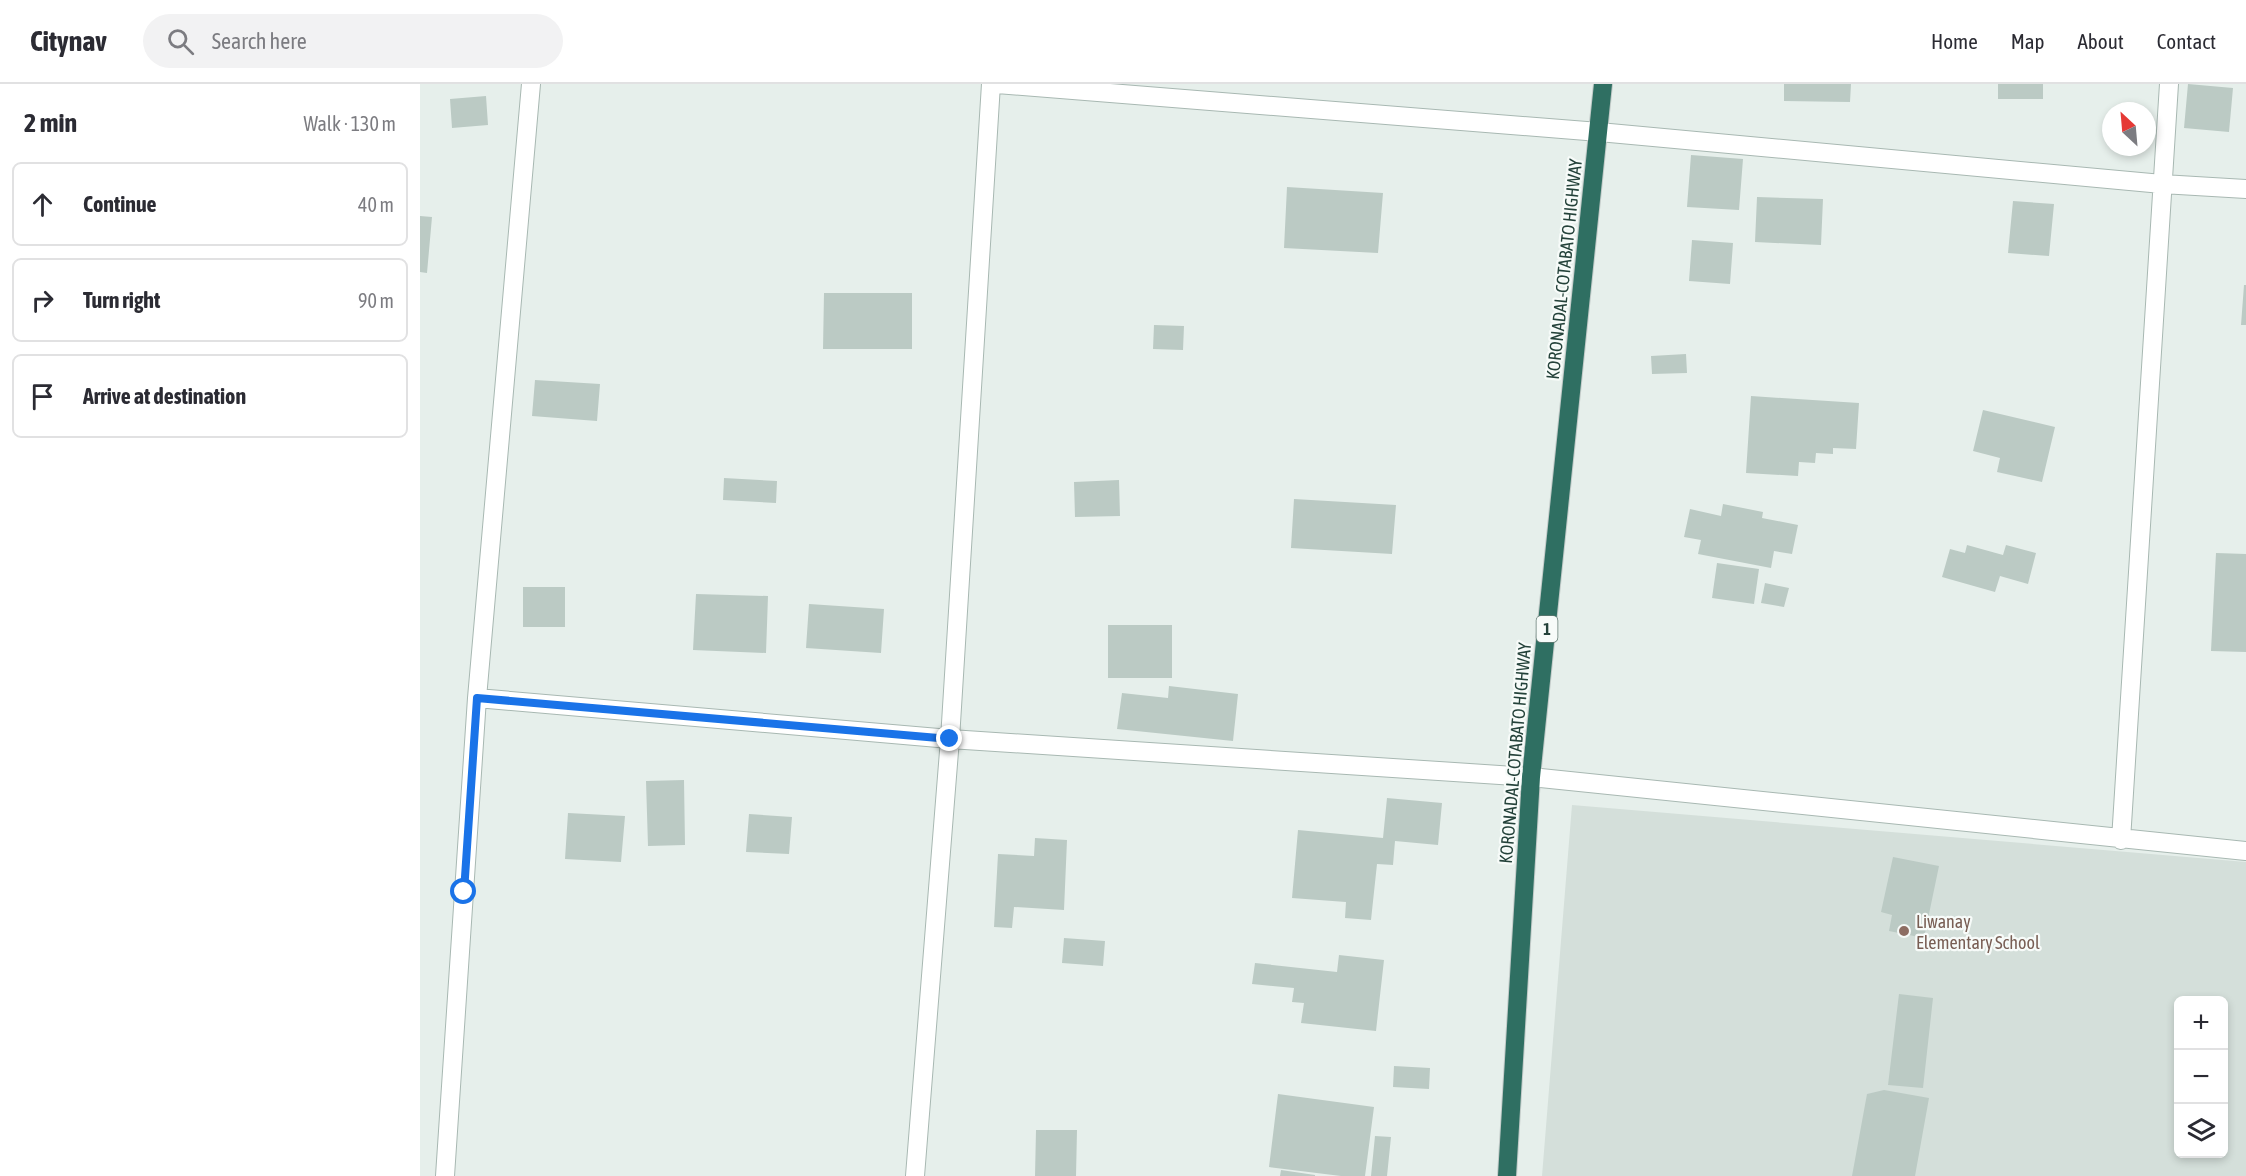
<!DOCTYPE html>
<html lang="en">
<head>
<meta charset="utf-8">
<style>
	:root { --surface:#fff; --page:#f2f2f3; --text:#2b2b33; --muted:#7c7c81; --line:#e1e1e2 }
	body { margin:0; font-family:"Asap Condensed",sans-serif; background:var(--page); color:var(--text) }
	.controls { position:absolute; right:18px; bottom:18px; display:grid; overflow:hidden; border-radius:9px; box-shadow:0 3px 9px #0003 }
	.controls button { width:54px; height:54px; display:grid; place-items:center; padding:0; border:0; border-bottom:2px solid var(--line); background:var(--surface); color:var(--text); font:30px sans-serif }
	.compass { position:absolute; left:1682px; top:18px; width:54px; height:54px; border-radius:50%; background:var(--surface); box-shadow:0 3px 9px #0003; rotate:334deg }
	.stop { position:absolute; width:18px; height:18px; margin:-14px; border:4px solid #1a73e8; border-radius:50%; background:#fff }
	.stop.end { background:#1a73e8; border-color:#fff; box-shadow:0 2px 6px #0008 }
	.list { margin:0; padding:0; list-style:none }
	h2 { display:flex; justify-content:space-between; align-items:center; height:78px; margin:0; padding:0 24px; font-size:26px }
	h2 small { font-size:20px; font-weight:400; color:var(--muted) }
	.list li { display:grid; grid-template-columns:39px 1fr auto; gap:18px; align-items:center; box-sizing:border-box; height:84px; margin:0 12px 12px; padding:0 12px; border:2px solid var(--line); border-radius:9px }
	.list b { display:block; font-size:22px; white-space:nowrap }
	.list em { font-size:20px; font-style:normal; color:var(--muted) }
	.icon { flex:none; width:33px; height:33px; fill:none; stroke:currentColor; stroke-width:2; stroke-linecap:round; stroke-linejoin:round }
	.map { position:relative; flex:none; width:1826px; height:1092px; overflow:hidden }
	header { display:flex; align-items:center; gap:36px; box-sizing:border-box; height:84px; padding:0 30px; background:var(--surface); border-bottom:2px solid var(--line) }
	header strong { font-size:28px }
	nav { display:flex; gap:33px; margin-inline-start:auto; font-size:21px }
	.search { width:420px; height:54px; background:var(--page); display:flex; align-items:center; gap:15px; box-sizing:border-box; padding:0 21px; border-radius:33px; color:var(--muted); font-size:22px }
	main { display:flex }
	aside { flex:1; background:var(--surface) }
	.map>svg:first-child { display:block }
	.built { fill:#d4dfda; fill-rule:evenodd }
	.building { fill:#bbcac4 }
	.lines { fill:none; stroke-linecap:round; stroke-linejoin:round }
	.minor-casing { stroke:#a8b8b2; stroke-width:20 }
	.highway-casing { stroke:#c2cac8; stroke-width:20 }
	.minor { stroke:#fff; stroke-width:18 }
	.highway { stroke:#2f6f62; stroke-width:18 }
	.route { stroke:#1a73e8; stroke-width:8 }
	.education-dot { fill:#8d6e63; stroke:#f7fbf9; stroke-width:2 }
	.labels { text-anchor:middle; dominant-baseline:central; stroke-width:4.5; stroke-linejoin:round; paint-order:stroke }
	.shield { fill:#f7fbf9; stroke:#637a73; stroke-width:1.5 }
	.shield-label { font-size:16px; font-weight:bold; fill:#24423a }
	.street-label { font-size:18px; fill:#24423a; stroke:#f7fbf9 }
	.education-label { font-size:18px; fill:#785e54; stroke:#f7fbf9; text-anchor:start }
</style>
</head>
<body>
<header>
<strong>Citynav</strong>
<div class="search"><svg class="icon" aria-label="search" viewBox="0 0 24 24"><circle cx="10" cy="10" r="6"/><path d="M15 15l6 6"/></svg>Search here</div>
<nav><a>Home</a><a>Map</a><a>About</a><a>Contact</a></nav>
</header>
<main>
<aside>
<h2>2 min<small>Walk · 130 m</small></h2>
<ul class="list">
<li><svg class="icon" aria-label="ahead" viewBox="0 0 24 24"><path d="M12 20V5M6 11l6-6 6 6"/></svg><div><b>Continue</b></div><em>40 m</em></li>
<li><svg class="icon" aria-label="right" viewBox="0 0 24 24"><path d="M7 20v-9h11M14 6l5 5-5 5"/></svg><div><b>Turn right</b></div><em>90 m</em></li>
<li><svg class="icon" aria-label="arrive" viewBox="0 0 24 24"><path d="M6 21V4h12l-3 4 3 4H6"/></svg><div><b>Arrive at destination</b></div></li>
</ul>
</aside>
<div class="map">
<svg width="1826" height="1092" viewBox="0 0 1826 1092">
	<rect width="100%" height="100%" fill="#e6efeb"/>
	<path class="built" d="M1152,721L1826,778V1092H1122ZM1758,916H1804V1070H1758Z"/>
	<path class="building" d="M1364,0H1431L1430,18L1364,17Z
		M1578,0H1623V15H1578Z
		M1768,0L1813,4L1809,48L1764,44Z
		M66,12L68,41L32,44L30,15Z
		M1271,71L1323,75L1319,126L1267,123Z
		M867,103L963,109L958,169L864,164Z
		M1337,113L1403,115L1401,161L1335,158Z
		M1593,117L1634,120L1629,172L1588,169Z
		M0,132L12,133L7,189L0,188Z
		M1272,156L1313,159L1310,200L1269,197Z
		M1824,201H1826V241H1821Z
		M404,209H492V265H403Z
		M734,241L764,242L763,266L733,265Z
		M1266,270L1267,289L1232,290L1231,272Z
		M115,296L180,300L177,337L112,332Z
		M1331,312L1439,319L1436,365L1413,364V370L1396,369L1395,379L1379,378L1378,392L1326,389Z
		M1563,326L1635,343L1622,398L1577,388L1580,374L1553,367Z
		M304,394L357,397L356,419L303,416Z
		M699,396L700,432L655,433L654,398Z
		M874,415L976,421L972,470L871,464Z
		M1303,420L1343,428L1342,434L1378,441L1372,470L1354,467L1351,484L1278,470L1281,456L1264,453L1270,425L1301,432Z
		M1547,461L1583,471L1586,461L1616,469L1608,500L1580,492L1575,508L1522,493L1530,465L1545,469Z
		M1796,469L1826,470V568L1791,567Z
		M1297,479L1339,485L1334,520L1292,514Z
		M1345,499L1369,504L1364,523L1341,519Z
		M103,503H145V543H103Z
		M276,510L348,512L346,569L273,566Z
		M389,520L464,525L461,569L386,564Z
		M688,541H752V594H688Z
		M749,602L818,610L813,657L697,645L702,609L748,614Z
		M264,696L265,761L228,762L226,697Z
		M967,714L1022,719L1018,761L975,757L973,781L957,780L951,836L925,834L926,818L872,814L878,746L963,754Z
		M148,729L205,732L201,778L145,775Z
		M329,730L372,733L369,770L326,768Z
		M615,754L647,756L644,826L594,823L592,844L574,843L578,770L614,772Z
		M1473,773L1519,782L1504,854L1469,847L1472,831L1461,828Z
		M644,854L685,857L683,882L642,879Z
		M919,871L964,876L956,947L881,939L884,919L872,918L874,904L832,900L835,879L917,888Z
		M1479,910L1513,914L1503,1004L1468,1001Z
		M974,982L1010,984L1009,1005L973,1003Z
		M1464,1006L1509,1014L1495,1092H1432L1447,1010Z
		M858,1010L954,1023L945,1092H921L849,1083Z
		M616,1046H657L656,1092H615Z
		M955,1052L971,1053L967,1092H951Z
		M861,1086L895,1091V1092H860Z"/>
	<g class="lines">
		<defs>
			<path id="minor" d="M577,0L1179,48L1742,100L1826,105
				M57,614L530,655L1111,693L1826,767
				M1701,756L1749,0
				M25,1092L57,614L111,0
				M495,1092L530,655L571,0"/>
			<path id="highway" d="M1087,1092L1111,693L1183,0"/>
		</defs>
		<use href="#minor" class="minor-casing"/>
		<use href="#highway" class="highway-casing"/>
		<use href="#minor" class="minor"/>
		<use href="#highway" class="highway"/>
	</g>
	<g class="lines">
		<path class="route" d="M44,808L57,614L530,655"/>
	</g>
	<circle class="education-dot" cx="1484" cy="847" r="6"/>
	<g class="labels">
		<rect class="shield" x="1116.5" y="532" width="21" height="26" rx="4.5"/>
		<g class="shield-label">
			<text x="1127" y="545">1</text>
		</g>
		<g class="street-label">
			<text transform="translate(1144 185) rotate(-84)">KORONADAL-COTABATO HIGHWAY</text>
			<text transform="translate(1095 669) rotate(-85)">KORONADAL-COTABATO HIGHWAY</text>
		</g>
		<g class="education-label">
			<text x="1496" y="837">Liwanay<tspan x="1496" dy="21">Elementary School</tspan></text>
		</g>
	</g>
</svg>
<div class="controls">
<button>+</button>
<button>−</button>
<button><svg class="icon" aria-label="layers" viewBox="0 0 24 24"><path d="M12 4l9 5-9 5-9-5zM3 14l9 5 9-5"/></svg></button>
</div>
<svg class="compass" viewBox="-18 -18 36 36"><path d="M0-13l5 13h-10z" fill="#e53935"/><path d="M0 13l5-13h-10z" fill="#7c7c81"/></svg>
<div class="stop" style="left:44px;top:808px"></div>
<div class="stop end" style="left:530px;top:655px"></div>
</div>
</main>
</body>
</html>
